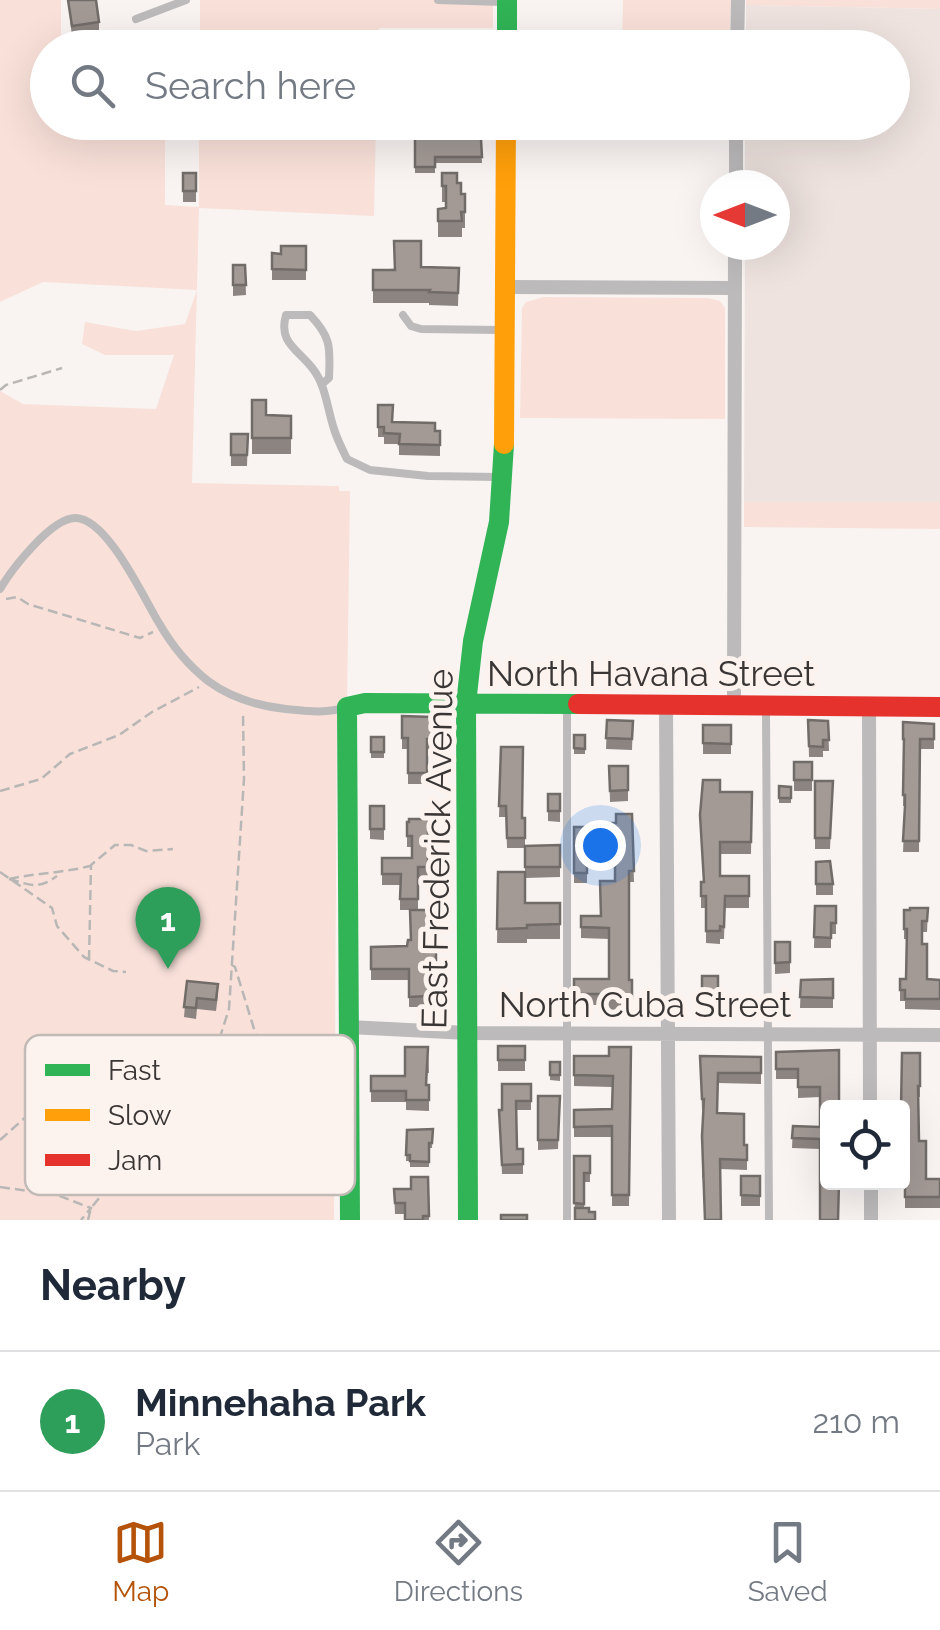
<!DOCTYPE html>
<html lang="en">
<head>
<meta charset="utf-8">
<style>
	:root { --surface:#fff; --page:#f2f2f3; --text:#1f2937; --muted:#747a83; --line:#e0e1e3; --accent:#b45309 }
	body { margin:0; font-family:Raleway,sans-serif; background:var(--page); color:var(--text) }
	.controls { position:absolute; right:30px; bottom:30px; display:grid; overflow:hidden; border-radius:10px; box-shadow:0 10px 40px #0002 }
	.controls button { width:90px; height:90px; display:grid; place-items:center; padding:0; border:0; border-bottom:2px solid var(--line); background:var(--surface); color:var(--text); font:50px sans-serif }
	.compass { position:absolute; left:700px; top:170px; width:90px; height:90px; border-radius:50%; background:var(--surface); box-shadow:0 10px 40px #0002; rotate:270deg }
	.you { position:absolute; left:600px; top:845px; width:35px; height:35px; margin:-25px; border:8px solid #fff; border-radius:50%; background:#1a73e8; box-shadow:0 0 0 15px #1a73e833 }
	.badge { display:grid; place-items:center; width:65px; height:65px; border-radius:50%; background:var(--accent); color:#fff; font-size:32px; font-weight:700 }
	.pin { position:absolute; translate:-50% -82px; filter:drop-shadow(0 2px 5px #0008) }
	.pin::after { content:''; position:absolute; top:52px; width:35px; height:30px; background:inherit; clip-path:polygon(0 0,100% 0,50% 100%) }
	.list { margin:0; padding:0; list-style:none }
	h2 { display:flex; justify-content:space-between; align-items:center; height:130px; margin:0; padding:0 40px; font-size:42px }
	h2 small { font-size:32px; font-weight:400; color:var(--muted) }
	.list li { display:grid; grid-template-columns:65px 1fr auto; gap:30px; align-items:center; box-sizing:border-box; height:140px; padding:0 40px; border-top:2px solid var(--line) }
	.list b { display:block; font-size:38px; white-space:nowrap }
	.list p { margin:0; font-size:32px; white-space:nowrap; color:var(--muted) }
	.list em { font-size:32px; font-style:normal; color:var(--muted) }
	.icon { flex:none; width:55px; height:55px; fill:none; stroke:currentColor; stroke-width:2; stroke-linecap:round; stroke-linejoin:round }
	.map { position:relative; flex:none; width:940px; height:1220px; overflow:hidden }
	.search { position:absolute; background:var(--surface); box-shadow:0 10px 40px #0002; left:30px; right:30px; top:30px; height:110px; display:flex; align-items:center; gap:25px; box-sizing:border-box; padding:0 35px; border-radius:55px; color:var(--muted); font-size:38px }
	.sheet { height:270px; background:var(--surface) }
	nav { display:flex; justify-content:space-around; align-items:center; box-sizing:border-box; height:140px; border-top:2px solid var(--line); background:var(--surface); font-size:28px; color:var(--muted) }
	nav a { display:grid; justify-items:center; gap:5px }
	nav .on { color:var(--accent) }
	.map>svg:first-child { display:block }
	.built { fill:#eee3df }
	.green { fill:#f9e1d9 }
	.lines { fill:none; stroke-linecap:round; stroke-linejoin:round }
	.path { stroke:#b9b7b6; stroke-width:2.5; stroke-dasharray:10 5; stroke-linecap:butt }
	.lane { stroke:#bcbaba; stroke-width:8 }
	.street { stroke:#bcbaba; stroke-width:14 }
	.fast { stroke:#30b455; stroke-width:20 }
	.slow { stroke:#ff9f0a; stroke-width:20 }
	.jam { stroke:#e5322d; stroke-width:20 }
	.wall { fill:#8c8481 }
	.building { fill:#a39a96; stroke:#726c69; stroke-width:2.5 }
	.labels { text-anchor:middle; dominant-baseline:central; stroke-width:10; stroke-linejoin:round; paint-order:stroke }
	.street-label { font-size:35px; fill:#3a3635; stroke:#fcf3ef }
	.key { fill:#fcf3ef; stroke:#c2bab7; stroke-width:2.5 }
	.key-label { font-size:28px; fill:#3a3635 }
</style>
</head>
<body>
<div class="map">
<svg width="940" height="1220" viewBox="0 0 940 1220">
	<rect width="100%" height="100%" fill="#f9f4f2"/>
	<path class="built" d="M746,5L940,9V502H744L745,245H775V185H745V123L892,122V48L746,47Z"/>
	<path class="green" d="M0,0H61V47L48,48V122L148,123L165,131V205L199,207V123H376L374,216L199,208L192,483L339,486V491H350L347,707L337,718L334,1220H0V391L23,404L156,409L174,355H105L82,344L85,322L136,331L185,324L197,290L43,282L0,302Z
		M200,0H493V28H379L378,47L200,48Z
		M623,0H731L729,47H622Z
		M746,0H940V9L746,5Z
		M544,297L708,298L720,301L725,308V419L520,418L522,308L526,302Z
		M744,502H940V529L744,527Z"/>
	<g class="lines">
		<path class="path" d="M0,390L6,385L62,368
			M6,599L17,597L28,604L140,638L153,632
			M0,791L41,779L70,754L119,735L152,712L199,687
			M0,872L52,908L57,926L84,957L113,971L126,972
			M9,879C36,873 63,873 90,866
			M9,879C31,885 38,890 57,876
			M89,960L91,865L115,845H131L146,851L173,849
			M231,964L235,967L259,1045
			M0,1140L28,1115L39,1092L63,1074L84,1067
			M0,1187L57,1195L91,1208L81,1220
			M88,1220L91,1208L188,1088L219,1040L229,1009L244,779L243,712"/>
		<path class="lane" d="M438,0L503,2
			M136,19L186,0
			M403,315L411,326L421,329L501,330
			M322,384L329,378C330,348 332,338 310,315H286C278,343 298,349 313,369C326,386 327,408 334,429C337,439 342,449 347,459L370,470L428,476L498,477
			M0,589C12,569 52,517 76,518C108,519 144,599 159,623C171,644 189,666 208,681C231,698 258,706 286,709C306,711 327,714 346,707
			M567,705V1220
			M766,710L769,1220"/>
		<path class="street" d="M737,48L738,0
			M736,185V122
			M505,287L735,288
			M666,705L669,1220
			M734,705L735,245
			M869,706L870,1108
			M349,1027L468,1033L940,1035
			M871,1182V1220"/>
		<path class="fast" d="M507,0V48
			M350,1220L347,707L365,703L578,704
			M468,1220L466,704L473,641L499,522L504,444"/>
		<path class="slow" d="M504,444L506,122"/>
		<path class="jam" d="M578,704L940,707"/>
	</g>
	<path class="wall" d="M68,0L99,22V33L72,37Z
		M415,122H480L482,163H435V173H415Z
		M183,173H196V202H183Z
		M442,173L461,194H465V228H462V237H438V209L446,208V202H442Z
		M306,246V280H272V253L281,254Z
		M233,265H245L246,295L233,296Z
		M421,267L459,268L458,306L429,305V303H373V270Z
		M252,400L266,415L291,416V454H252Z
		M378,405L392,422L440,431V456L399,455V444H384V437H378Z
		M231,434H248L247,466H231Z
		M402,716L432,717V749H427V784H408V749H402Z
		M607,720L633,721L632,750L606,749Z
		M808,720L828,721L829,751H823V757H809Z
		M903,722L934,724V749H920L919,852H903L905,806H903L904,750H903Z
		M703,725H731V754H703Z
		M574,735H585V754H574Z
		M371,737H384V758H371Z
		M501,747L522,818H525V848H507L506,817H499Z
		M794,762H812V791H794Z
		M609,766H628V801L610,802Z
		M815,781H833L830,849H815Z
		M779,786L791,787V803H779Z
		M720,792H752L751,854H720V876H749V908H725L724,939H720V944L706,943V908H701V882H703Z
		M548,794H560V822L548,821Z
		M370,806H384V840L370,839Z
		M632,814L634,882H629V980H632V1010H604V1005H574V979H609V939L581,938V916H600L615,881V845H606V823H616Z
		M428,819V877H418V910L430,940L432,949L436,950V978H428V1007H409V980H371V947L407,946L410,940V910H400V885H382V858H412V847H407V822Z
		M574,827H590V852H587V883H574Z
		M560,845V877L525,878V846Z
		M816,862L833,884V895H816Z
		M498,872L525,903H560V939H527V943H497Z
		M815,906H836V934H831V948H814Z
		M928,908L927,932H922V944L927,979L940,980V1010L905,1009V1001H900V979H906L907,939H904V910Z
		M775,942H790V973L775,974Z
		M702,976H718V1006H702Z
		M833,979V1008H800L801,980Z
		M187,981L218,995L216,1011L197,1009L196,1019L184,1017Z
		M498,1046H525V1071H498Z
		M428,1047L429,1073H427L426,1085H429V1111L406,1110V1102H371V1076H405Z
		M631,1047L629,1206H612V1137H574V1110L612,1109V1087L574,1086V1056H609Z
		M839,1050L820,1149L792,1148L793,1126L820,1127V1097L798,1098V1079H776V1052Z
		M920,1053V1097H918L919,1141L926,1179H940V1208H905V1171H902V1108Z
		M700,1056L761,1057V1084L718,1083L717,1113L744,1145H747V1170L720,1169L702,1178L703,1110H702Z
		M550,1062H560V1081L550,1080Z
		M531,1084V1110H517V1149H523V1174H502L499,1110H502Z
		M538,1096H560L558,1149L538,1150Z
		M433,1129L432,1148H429V1167H410V1161H406L407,1130Z
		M574,1156H590V1182H584V1208L575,1220Z
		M741,1176H760V1206H741Z
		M428,1177L429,1220H405V1214H395L394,1189H411Z"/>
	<path class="building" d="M68,0H96L99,22L72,26Z
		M162,41V48H146V42Z
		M415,122H480L482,157H435V167H415Z
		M183,173H196V191H183Z
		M442,173H457V183H461V194H465V212H461L462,221H438V209L446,208V186H442Z
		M394,241H421V267L459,268L458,293L429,292L430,290H373V270H395Z
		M281,246H306V270L272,269V253L281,254Z
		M233,265H245L246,285H233Z
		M252,400H266V415L291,416V438H252Z
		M378,405H393L392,422L435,423V431H440V445L399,444L400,434L384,433V427H378Z
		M231,434H248L247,455H231Z
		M402,716L432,717V739H427V773H408V738H402Z
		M607,720L633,721L632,739L606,738Z
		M808,720L828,721L829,740H823V747L809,746Z
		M903,722L934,724V739H920L919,841H903L905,806V795H903L904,739H903Z
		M703,725H731V744L703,743Z
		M574,735H585V749L574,748Z
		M371,737H384V752H371Z
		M501,747H523L522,818H525V838H507L506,806H499Z
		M794,762H812V780H794Z
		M609,766H628V790L610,791Z
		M703,780H720V792H752L751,842H720V876H749V896H725L724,927L720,926V931H706V896H701V882H704L700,815Z
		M815,781H833L830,838H815Z
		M779,786L791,787V798H779Z
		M548,794H560V811H548Z
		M370,806H384V829H370Z
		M616,814H632L634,871H629V980H632V999H604V994H574V979H609V928L581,927V916H601L600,881H615V835H606V823H616Z
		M409,819H428V867H418V899H400L401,874H382V858H412V836H407V822H409Z
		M574,827H590V842H587V873H574Z
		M560,845V867H525V846Z
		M830,861L833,884H816V862Z
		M498,872H525V903H560V924L527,925V928L497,929Z
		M815,906H836V923H831V938L814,937Z
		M910,908H928L927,921H922V944H927V979L940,980V999H905V990H900V979H906L907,929H904V910H910Z
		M410,910H430V940L432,949L436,950V967H427L428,996L409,997V969H371V947L407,946L408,940H411Z
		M775,942H790V962L775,963Z
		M702,976H718V996L702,995Z
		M833,979V998L800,997L801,980Z
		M187,981L218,984L216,1000L197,998L196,1008L184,1007Z
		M498,1046H525V1060H498Z
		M405,1047H428L426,1085H429V1100H406V1091H371V1076H405Z
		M609,1047H631L629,1195H612V1126L574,1127V1110L612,1109L613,1076L574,1075V1056H609Z
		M839,1050V1108H828V1182H839L838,1220H820V1139L792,1138L793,1126L820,1127V1087H798V1069H776V1052Z
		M902,1053H920V1086H918L919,1141H926V1179H940V1197H905V1161H902V1108H901Z
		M700,1056L761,1057V1073H718L717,1113L744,1114V1145H747V1160L720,1159L721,1220H705L702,1136L704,1099H702Z
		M550,1062H560V1075H550Z
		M502,1084H531V1101H516L517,1149H523V1164L502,1165L499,1110H502Z
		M538,1096H560L558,1140H538Z
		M433,1129L432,1143H429V1162L410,1161V1155H406L407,1130Z
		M574,1156H590V1173H584V1204L574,1203Z
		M741,1176H760V1196L741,1195Z
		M411,1177H428L429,1216H423V1220H405V1203H395L394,1189H411Z
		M575,1208H589V1212H595V1220H575Z
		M501,1215H527V1220H501Z"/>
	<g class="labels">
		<g class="street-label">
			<text x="651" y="673">North Havana Street</text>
			<text transform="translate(437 849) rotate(-89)">East Frederick Avenue</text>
			<text x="645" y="1004">North Cuba Street</text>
		</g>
	</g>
	<rect x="25" y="1035" width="330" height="160" rx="15" class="key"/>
	<rect x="45" y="1064" width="45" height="12" fill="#30b455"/>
	<rect x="45" y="1109" width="45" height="12" fill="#ff9f0a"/>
	<rect x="45" y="1154" width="45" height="12" fill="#e5322d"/>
	<g class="key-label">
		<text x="108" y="1080">Fast</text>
		<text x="108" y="1125">Slow</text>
		<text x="108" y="1170">Jam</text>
	</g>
</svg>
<div class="controls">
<button><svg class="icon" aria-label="locate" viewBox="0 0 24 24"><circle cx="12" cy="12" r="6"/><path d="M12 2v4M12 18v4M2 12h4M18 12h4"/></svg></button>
</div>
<svg class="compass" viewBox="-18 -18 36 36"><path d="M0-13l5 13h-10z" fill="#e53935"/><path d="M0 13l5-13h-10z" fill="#747a83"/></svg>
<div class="you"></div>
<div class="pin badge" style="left:168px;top:969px;background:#2e9e5b">1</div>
<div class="search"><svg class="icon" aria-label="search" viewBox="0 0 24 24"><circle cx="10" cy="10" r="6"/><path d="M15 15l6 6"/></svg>Search here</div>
</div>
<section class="sheet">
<h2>Nearby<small></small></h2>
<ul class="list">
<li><span class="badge" style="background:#2e9e5b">1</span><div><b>Minnehaha Park</b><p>Park</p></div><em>210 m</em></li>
</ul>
</section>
<nav>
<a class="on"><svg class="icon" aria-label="map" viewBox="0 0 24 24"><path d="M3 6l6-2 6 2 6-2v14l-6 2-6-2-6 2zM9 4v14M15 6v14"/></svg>Map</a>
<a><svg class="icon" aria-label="directions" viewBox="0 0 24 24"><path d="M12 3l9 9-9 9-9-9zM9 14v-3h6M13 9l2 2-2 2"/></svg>Directions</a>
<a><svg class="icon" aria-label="saved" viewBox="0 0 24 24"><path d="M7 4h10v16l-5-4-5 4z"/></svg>Saved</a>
</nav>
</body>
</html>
